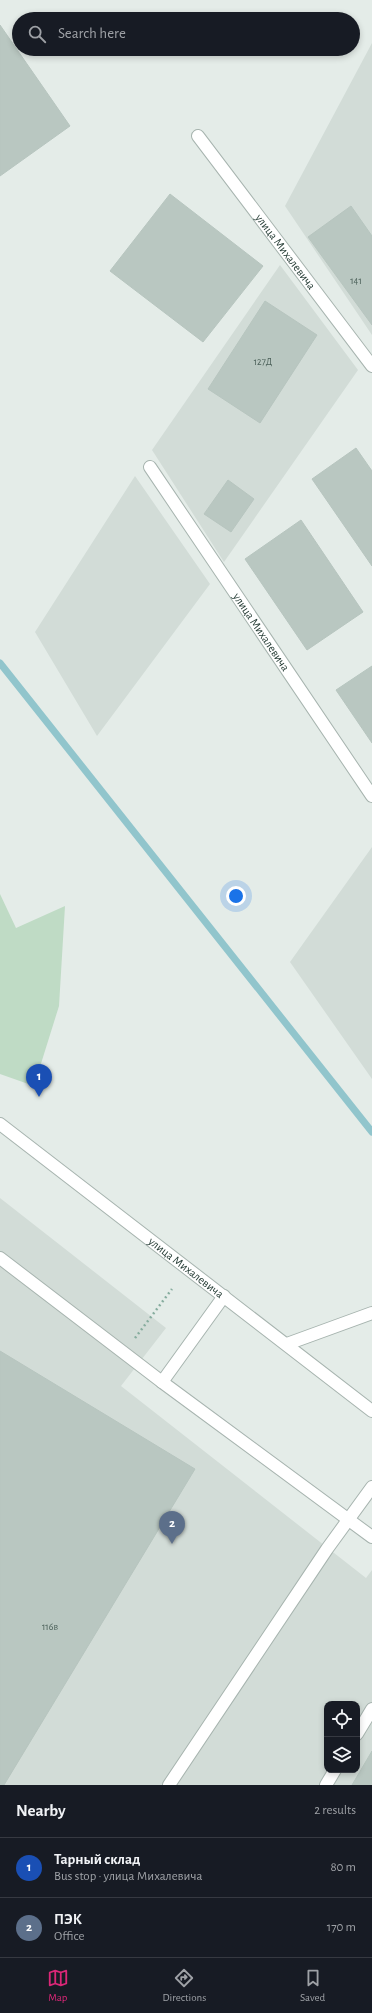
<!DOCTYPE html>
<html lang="en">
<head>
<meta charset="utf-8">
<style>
	:root { --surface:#171b24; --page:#20242c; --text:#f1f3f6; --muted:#9ea1a6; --line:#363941; --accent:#db2777 }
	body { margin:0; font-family:"Alegreya Sans",sans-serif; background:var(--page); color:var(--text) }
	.controls { position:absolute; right:12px; bottom:12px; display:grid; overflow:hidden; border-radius:8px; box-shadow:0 2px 6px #0003 }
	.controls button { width:36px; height:36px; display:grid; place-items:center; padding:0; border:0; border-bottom:1px solid var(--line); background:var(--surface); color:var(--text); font:20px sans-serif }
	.you { position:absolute; left:236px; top:896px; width:14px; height:14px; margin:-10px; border:3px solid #fff; border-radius:50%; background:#1a73e8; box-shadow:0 0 0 6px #1a73e833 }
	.badge { display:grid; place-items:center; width:26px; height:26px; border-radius:50%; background:var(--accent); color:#fff; font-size:13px; font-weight:700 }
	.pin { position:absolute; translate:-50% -33px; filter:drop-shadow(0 1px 2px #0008) }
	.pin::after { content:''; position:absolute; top:21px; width:14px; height:12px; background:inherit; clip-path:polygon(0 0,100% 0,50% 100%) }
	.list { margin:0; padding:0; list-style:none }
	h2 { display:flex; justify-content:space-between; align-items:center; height:52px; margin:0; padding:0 16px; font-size:17px }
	h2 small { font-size:13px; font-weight:400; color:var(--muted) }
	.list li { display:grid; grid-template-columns:26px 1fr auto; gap:12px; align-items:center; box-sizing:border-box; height:60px; padding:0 16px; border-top:1px solid var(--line) }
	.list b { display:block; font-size:15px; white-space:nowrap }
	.list p { margin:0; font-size:13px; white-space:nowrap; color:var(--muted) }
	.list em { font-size:13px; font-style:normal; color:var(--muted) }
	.icon { flex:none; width:22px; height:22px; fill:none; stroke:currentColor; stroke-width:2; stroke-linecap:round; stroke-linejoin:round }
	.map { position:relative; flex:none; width:372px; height:1785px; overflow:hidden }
	.search { position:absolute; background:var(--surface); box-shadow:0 2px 6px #0003; left:12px; right:12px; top:12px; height:44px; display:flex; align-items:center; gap:10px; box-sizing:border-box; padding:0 14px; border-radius:22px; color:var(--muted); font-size:15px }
	.sheet { height:172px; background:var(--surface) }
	nav { display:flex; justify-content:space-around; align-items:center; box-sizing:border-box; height:56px; border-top:1px solid var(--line); background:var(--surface); font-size:11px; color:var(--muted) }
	nav a { display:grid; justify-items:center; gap:2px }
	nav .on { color:var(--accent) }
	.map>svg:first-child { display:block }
	.built { fill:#d2dcd7; fill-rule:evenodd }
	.green { fill:#bfdbc5 }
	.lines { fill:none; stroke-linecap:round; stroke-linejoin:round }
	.stream { stroke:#91c5cc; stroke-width:7 }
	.building { fill:#b9c7c1; stroke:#b7c5bf }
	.minor-casing { stroke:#a7b4af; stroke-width:14 }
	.path { stroke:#87ad9f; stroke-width:2.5; stroke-dasharray:2 3; stroke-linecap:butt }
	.minor { stroke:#fff; stroke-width:12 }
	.labels { text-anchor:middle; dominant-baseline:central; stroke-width:4; stroke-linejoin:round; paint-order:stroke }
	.number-label { font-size:10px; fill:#4a5f58 }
	.street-label { font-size:12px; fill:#253c35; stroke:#f4f9f6 }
</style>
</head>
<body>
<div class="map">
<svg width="372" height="1785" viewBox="0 0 372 1785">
	<rect width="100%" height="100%" fill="#e4ece8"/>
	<path class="built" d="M372,43V335L285,206Z
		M280,265L358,370L224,562L152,450Z
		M135,476L210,584L97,736L35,632Z
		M372,847V1079L290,962Z
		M0,1198L166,1328L121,1386L366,1578L372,1570V1785H0ZM327,1704H357V1770H327Z"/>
	<path class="green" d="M0,894L16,928L65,906L59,1006L34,1086L0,1074Z"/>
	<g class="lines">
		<path class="stream" d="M0,663L372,1132"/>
	</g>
	<path class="building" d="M0,25L70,126L0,176Z
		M170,194L263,266L203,342L110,271Z
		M351,206L372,236V325L308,237Z
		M265,301L317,335L260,423L208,389Z
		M356,448L372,471V566L312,479Z
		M228,480L254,499L231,532L204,514Z
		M301,520L363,612L307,650L245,559Z
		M372,666V743L336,690Z
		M0,1351L195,1469L4,1785H0Z
		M372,1751V1785H352Z"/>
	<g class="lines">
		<defs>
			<g id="minor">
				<path id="s1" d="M198,136L372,366"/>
				<path id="s2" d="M150,467L372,796"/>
				<path id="s3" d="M0,1124L372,1411"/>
				<path d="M0,1258L162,1382"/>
				<path d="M224,1296L162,1382L372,1537"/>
				<path d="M287,1344L372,1313"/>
				<path d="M357,1734L372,1709"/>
				<path d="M169,1785L327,1549L372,1487"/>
				<path d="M326,1785L335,1770"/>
			</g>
		</defs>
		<use href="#minor" class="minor-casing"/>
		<path class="path" d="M135,1338L172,1289"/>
		<use href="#minor" class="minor"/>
	</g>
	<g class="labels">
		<g class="number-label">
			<text x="356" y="281">141</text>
			<text x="263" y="362">127Д</text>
			<text x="50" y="1627">116в</text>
		</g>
		<g class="street-label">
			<text stroke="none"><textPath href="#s1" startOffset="145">улица Михалевича</textPath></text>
			<text stroke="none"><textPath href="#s2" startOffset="199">улица Михалевича</textPath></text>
			<text stroke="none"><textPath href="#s3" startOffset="235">улица Михалевича</textPath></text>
		</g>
	</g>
</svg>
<div class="controls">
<button><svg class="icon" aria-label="locate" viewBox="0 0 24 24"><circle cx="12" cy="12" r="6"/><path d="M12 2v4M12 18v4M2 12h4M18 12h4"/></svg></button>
<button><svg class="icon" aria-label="layers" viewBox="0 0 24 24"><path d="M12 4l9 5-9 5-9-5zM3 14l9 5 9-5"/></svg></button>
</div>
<div class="you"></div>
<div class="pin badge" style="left:39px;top:1097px;background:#1a4fb4">1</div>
<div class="pin badge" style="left:172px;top:1544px;background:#5c6f8a">2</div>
<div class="search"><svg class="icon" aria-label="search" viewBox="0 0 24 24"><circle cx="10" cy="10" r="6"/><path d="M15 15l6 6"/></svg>Search here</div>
</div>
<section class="sheet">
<h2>Nearby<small>2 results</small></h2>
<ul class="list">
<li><span class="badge" style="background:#1a4fb4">1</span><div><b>Тарный склад</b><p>Bus stop · улица Михалевича</p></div><em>80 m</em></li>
<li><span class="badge" style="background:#5c6f8a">2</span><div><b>ПЭК</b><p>Office</p></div><em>170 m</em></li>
</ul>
</section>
<nav>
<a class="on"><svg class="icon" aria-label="map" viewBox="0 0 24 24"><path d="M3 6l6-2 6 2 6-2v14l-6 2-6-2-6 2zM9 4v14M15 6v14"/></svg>Map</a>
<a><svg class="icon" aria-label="directions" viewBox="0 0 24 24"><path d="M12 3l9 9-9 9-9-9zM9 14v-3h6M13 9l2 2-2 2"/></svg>Directions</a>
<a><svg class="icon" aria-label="saved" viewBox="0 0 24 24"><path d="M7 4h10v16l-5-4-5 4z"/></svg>Saved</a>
</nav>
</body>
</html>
